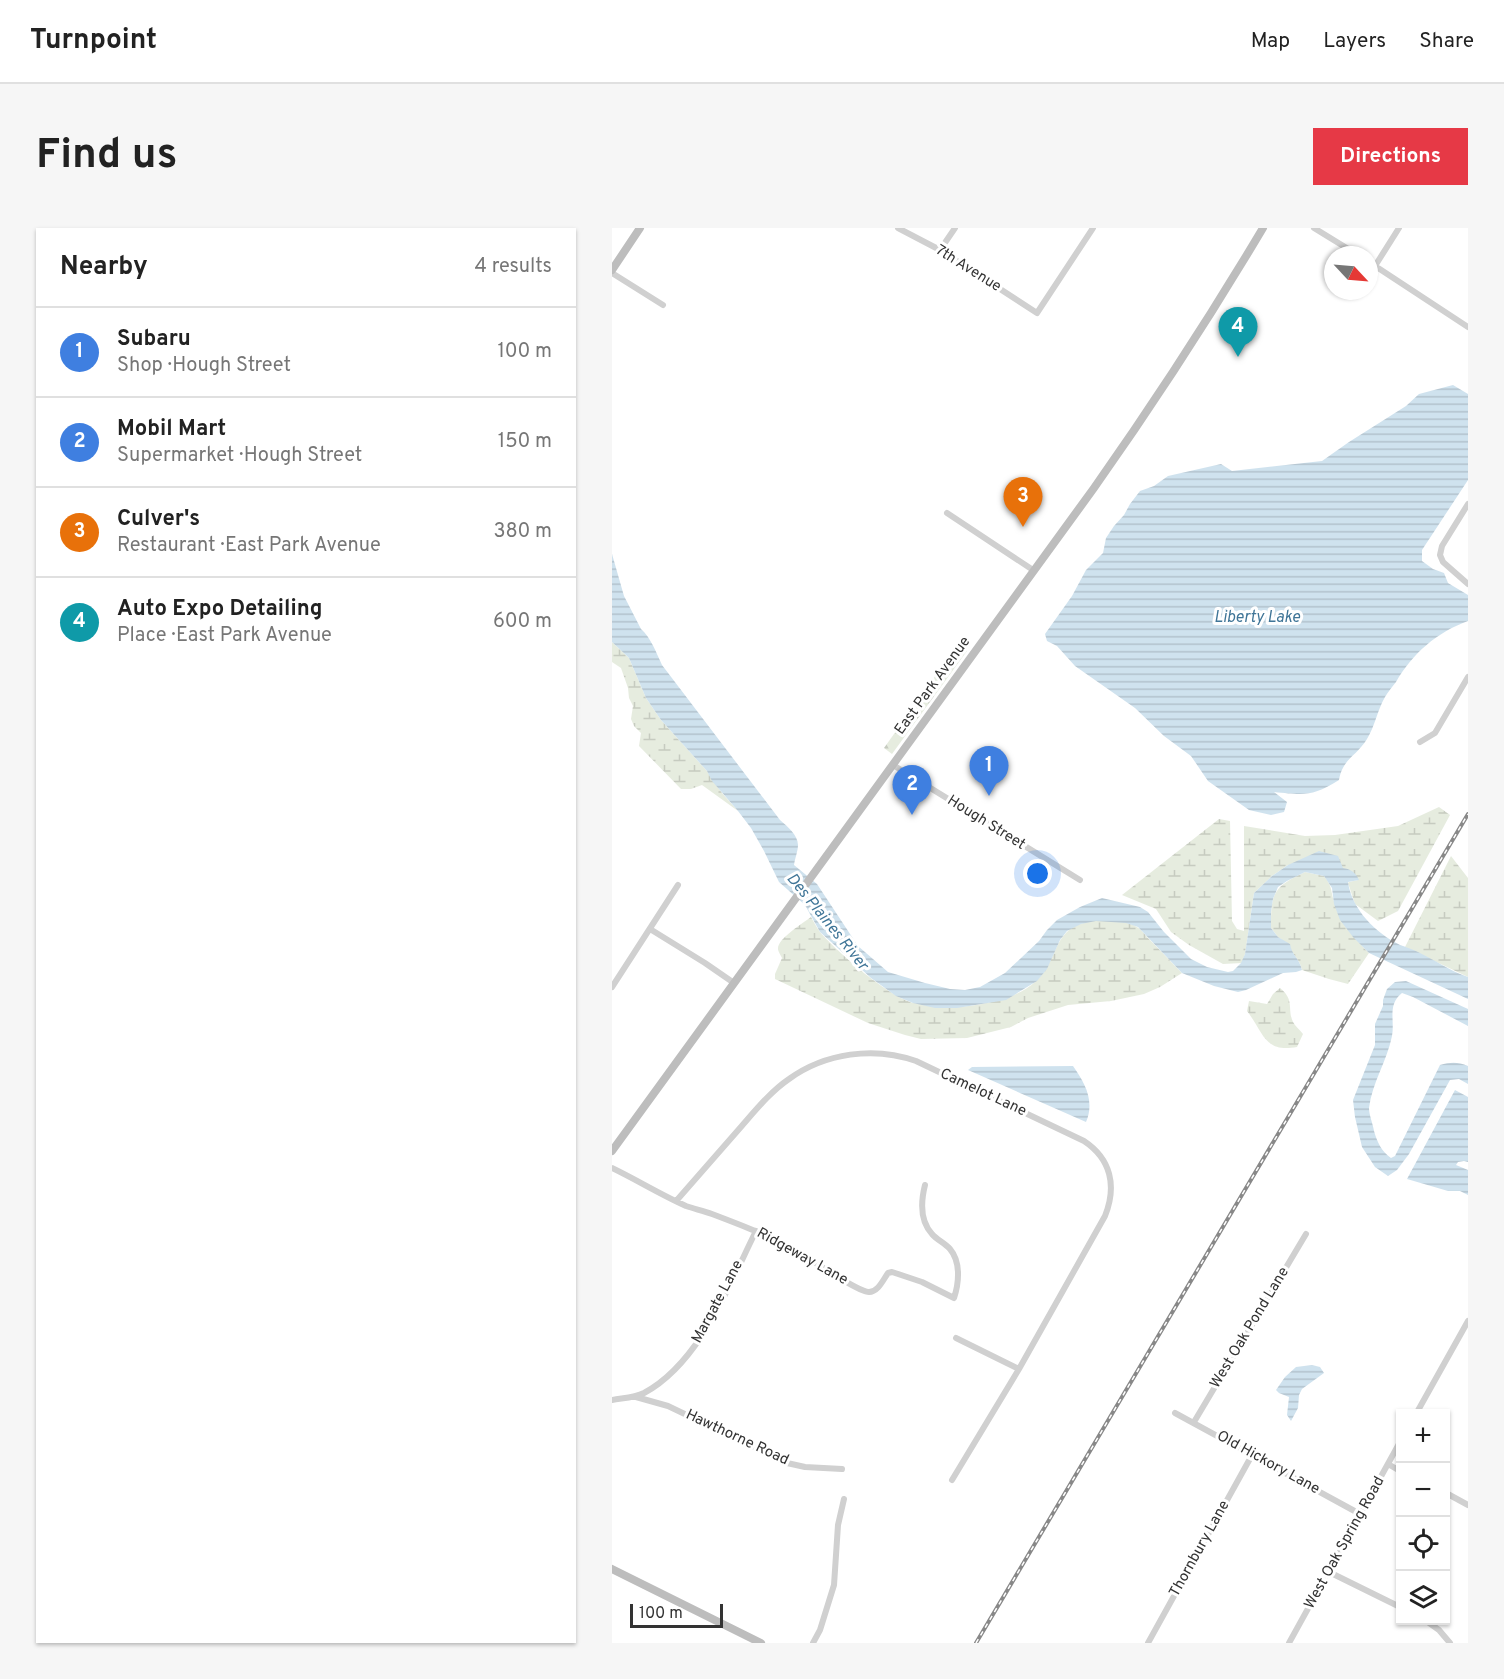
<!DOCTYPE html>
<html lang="en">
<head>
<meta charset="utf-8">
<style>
	:root { --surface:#fff; --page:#f6f6f6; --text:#222; --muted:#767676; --line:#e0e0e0; --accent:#e63946 }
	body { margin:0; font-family:Overpass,sans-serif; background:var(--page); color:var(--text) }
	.controls { position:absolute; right:18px; bottom:18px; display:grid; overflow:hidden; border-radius:0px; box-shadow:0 2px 4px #0004 }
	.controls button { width:54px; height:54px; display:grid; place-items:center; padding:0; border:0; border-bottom:2px solid var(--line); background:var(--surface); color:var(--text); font:30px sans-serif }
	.compass { position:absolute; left:712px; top:18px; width:54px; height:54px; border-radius:50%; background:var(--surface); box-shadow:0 2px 4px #0004; rotate:116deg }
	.scale { position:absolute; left:18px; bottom:15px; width:93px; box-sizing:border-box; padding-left:6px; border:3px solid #333; border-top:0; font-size:16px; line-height:21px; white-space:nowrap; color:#333; -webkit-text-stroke:4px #fff; paint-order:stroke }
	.you { position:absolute; left:426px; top:646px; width:21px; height:21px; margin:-15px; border:4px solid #fff; border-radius:50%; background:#1a73e8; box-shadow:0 0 0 9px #1a73e833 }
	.badge { display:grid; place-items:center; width:39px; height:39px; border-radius:50%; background:var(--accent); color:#fff; font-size:20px; font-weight:700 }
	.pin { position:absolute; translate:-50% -50px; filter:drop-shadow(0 2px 3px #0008) }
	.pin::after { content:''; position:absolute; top:32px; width:21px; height:18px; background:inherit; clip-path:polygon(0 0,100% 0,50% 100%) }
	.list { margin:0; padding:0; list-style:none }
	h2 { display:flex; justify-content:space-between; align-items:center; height:78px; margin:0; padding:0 24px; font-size:26px }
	h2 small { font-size:20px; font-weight:400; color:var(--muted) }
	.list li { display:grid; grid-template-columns:39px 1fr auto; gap:18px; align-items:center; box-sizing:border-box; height:90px; padding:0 24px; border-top:2px solid var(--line) }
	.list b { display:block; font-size:22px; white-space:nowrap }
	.list p { margin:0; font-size:20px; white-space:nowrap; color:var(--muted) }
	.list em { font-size:20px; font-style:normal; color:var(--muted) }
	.icon { flex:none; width:33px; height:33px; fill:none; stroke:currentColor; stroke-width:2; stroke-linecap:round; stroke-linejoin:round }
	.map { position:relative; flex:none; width:856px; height:1415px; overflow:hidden; border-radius:0px }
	header { display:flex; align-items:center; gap:36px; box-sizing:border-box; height:84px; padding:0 30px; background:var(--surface); border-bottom:2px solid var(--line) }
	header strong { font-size:28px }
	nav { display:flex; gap:33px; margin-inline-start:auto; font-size:21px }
	.intro { display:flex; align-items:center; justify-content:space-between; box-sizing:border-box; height:144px; padding:0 36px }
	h1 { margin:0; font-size:42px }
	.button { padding:15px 27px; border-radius:0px; background:var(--accent); color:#fff; font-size:21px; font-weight:700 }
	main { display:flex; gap:36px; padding:0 36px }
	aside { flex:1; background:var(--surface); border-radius:0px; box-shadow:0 2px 4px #0004 }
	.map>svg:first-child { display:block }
	.forest { fill:url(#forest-firs) }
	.wetland { fill:url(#wetland-marsh) }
	.water { fill:url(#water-rules) }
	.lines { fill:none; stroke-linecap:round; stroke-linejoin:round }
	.street { stroke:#d0d0d0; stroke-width:6 }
	.secondary { stroke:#bdbdbd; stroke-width:8 }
	.rail-casing { stroke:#888; stroke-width:4 }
	.rail { stroke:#fff; stroke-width:1.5; stroke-dasharray:4.5; stroke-linecap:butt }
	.labels { text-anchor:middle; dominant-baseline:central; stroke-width:6; stroke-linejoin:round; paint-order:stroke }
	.street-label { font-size:15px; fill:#333; stroke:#fff }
	.water-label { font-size:16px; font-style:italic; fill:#3f7597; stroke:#fff }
</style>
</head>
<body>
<header>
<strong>Turnpoint</strong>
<nav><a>Map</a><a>Layers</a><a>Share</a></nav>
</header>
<div class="intro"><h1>Find us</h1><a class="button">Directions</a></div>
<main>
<aside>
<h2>Nearby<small>4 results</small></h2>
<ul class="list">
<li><span class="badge" style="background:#3f7fe0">1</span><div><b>Subaru</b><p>Shop · Hough Street</p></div><em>100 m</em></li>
<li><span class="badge" style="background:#3f7fe0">2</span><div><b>Mobil Mart</b><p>Supermarket · Hough Street</p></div><em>150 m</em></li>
<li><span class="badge" style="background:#e8710a">3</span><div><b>Culver's</b><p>Restaurant · East Park Avenue</p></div><em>380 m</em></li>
<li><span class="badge" style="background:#0f9aa8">4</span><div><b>Auto Expo Detailing</b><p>Place · East Park Avenue</p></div><em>600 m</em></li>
</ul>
</aside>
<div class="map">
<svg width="856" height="1415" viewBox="0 0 856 1415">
	<defs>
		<pattern id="forest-firs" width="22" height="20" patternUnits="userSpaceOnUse" patternTransform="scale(1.5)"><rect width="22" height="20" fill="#e6ecdf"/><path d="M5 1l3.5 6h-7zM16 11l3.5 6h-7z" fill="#c6cbc0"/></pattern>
		<pattern id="wetland-marsh" width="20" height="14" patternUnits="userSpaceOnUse" patternTransform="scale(1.5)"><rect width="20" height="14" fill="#e6ecdf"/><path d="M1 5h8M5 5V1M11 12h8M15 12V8" fill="none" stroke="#c6cbc0"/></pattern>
		<pattern id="water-rules" width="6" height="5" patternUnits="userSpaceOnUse" patternTransform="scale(1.5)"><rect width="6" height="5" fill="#cfe2ee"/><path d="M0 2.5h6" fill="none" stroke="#b2c2cd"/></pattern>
	</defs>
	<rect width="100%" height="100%" fill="#fff"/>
	<path class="forest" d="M346,416L355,423L280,526L272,520Z"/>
	<path class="wetland" d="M0,414L17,430L34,470L49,492L95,543L110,565L126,583L90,557L79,561H69L27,518L29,505L22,498L19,491L21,478L17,470L16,460L9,440L0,434Z
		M827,579L838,587L786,683L766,693L743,676L736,655L737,654L746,652L736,641L676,637L660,648L642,665L633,726L630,735L611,736L577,717L559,704L544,681L510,667L607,591L618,593L620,693L625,701L632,703V598L693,608L723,607L786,598Z
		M839,628L856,650V749L793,719Z
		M693,644L712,648C722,660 718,666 724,678C733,697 743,711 757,725L736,756L717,751L690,742C687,729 680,728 677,717L666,709L659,700C659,665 661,659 693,644Z
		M199,689C202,694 205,700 208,704C225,724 278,770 302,775C325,780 348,780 370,776C390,772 409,767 424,753C445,735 441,703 471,695C487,691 511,691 525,699C530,702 534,708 538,712C549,723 559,734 570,745L548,759L532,766L499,773L456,777L416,790L399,799L355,810L309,811L293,807L256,795L163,751V746L170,730C169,728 166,723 166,721C165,711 191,695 199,689Z
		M668,760C683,772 675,781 681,794C683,798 688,802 691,806L685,819C652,825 652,805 635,783L637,773L655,776L661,766Z"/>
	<path class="water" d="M841,157L856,166V252L810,322V333L821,341L832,345L836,355L856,367V393C825,404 800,426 784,454C780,459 776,464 773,469C765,483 763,498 755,511C744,529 731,530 727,552C700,569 692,567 662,564L675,574L672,584L659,587L637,582L596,553L579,528L552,508L523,480L463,438L445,418L435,413L433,406L460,368L474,342L491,325L494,310L502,298L512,287L518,276L528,263L542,258L556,248L609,236L620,243L710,233L737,214L794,178L807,166Z
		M0,326L12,368L29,401C39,410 44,424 50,437L168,592C175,598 186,607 186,617C186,623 183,630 182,637L205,656L246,718L276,744L313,755L338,761L353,762L368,759L393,745L427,713L435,702L445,692L468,679L490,670L528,679L536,684L552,704L579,731L595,739L616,744L621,743L629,735L633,726L642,665L660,648L676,637L707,623L726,628L731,640C739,641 744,645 747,652L736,654C740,682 764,705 788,717C794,719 800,721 806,724C823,732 838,743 856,749V771L757,725L741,709L728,692L722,676L720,660L712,648L693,644L675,653L666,659L661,671L659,684V700L666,709L678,716C680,728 687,729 690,742L684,744L671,745L634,762L626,764L602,758L570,745L526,699L514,695L484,693L469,696L455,703L448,712L435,741L425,753L394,772L345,780H323L301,775L284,768L259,750L208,704L193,677L167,654L152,623L139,600L126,583L100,553L95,543L49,492L34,470L17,430L0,414Z
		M794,753L856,781V798L801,769L790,765C775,777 783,792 780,808C775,833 760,855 757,880C757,887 761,896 762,903C765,914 770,924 779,930L783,928L828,837C839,834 846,834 856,838V856L847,851L838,852L797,926L785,942L776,948L763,939L750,919L743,889L741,872L763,817V796L771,778V772L775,761L783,754Z
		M461,838C473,855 483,873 474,894L356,842L360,839Z
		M843,862L856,869V934L852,933L846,934L844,937L856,942V967L848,963H836L795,951Z
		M700,1137L708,1139L712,1145L690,1161L687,1167L686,1180L679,1193L675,1187L677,1169L667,1165L664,1162L673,1149L684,1139Z"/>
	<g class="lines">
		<path class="street" d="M286,0L328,22L425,85L481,0
			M702,0L746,27
			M328,22L343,0
			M757,34L856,99
			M763,38L787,0
			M0,45L51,77
			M856,276L830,318L828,327L831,334L856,356
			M335,285L421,342
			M808,514L823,505L856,449
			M281,537L468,652
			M38,701L93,735L122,755
			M0,759L66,657
			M0,940C25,952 49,967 74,978C83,981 92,983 100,986C129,997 158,1008 185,1023C198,1031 246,1064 257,1064C266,1064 271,1052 276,1045L280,1044L310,1054L342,1070C347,1055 349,1034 338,1021C333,1015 325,1012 320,1006C308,993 309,973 313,957
			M65,972C86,948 107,924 128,900C143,883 158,864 177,851C213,825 262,818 304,833L472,913C499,931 505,958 493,988L407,1141L340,1252
			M344,1110L407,1141
			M24,1169L56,1178L175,1235L193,1239L230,1241
			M0,1172C10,1170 22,1170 32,1165C88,1135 117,1057 144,1003
			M563,1185L748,1286
			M804,1186L856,1093
			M582,1194L694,1006
			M776,1236L788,1243
			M834,1265L856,1277
			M717,1344L788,1379
			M813,1392L827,1402L838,1415
			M201,1415L208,1402L222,1357L226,1297L232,1271
			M536,1415L640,1227
			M677,1415L788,1214"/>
		<path class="secondary" d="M0,42L28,0
			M0,923L482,260C542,175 598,89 651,0
			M0,1341L149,1415"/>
		<defs>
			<path id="rail" d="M364,1415L856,586"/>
		</defs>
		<use href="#rail" class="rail-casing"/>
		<use href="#rail" class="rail"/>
	</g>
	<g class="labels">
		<g class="street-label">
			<text transform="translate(356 41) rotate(32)">7th Avenue</text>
			<text transform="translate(321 458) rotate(-54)">East Park Avenue</text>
			<text transform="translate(374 595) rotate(32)">Hough Street</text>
			<text transform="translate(371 865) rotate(25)">Camelot Lane</text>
			<text transform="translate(190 1029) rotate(29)">Ridgeway Lane</text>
			<text transform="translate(106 1074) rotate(-62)">Margate Lane</text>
			<text transform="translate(638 1100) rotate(-59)">West Oak Pond Lane</text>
			<text transform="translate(125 1210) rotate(25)">Hawthorne Road</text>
			<text transform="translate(656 1235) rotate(29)">Old Hickory Lane</text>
			<text transform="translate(733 1315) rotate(-61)">West Oak Spring Road</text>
			<text transform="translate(588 1321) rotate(-61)">Thornbury Lane</text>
		</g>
		<g class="water-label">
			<text x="645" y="390">Liberty Lake</text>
			<text transform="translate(215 694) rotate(51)">Des Plaines River</text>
		</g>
	</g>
</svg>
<div class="controls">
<button>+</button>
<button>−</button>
<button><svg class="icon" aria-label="locate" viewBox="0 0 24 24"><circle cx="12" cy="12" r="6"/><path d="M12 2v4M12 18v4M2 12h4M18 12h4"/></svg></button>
<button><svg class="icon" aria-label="layers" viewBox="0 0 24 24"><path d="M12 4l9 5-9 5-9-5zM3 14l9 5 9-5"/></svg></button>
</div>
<svg class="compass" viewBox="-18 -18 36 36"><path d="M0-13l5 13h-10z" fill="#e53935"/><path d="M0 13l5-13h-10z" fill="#767676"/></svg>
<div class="scale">100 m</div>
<div class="you"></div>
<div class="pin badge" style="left:377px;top:568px;background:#3f7fe0">1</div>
<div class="pin badge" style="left:300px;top:587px;background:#3f7fe0">2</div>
<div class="pin badge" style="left:411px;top:299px;background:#e8710a">3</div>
<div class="pin badge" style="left:626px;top:129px;background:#0f9aa8">4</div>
</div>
</main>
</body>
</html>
